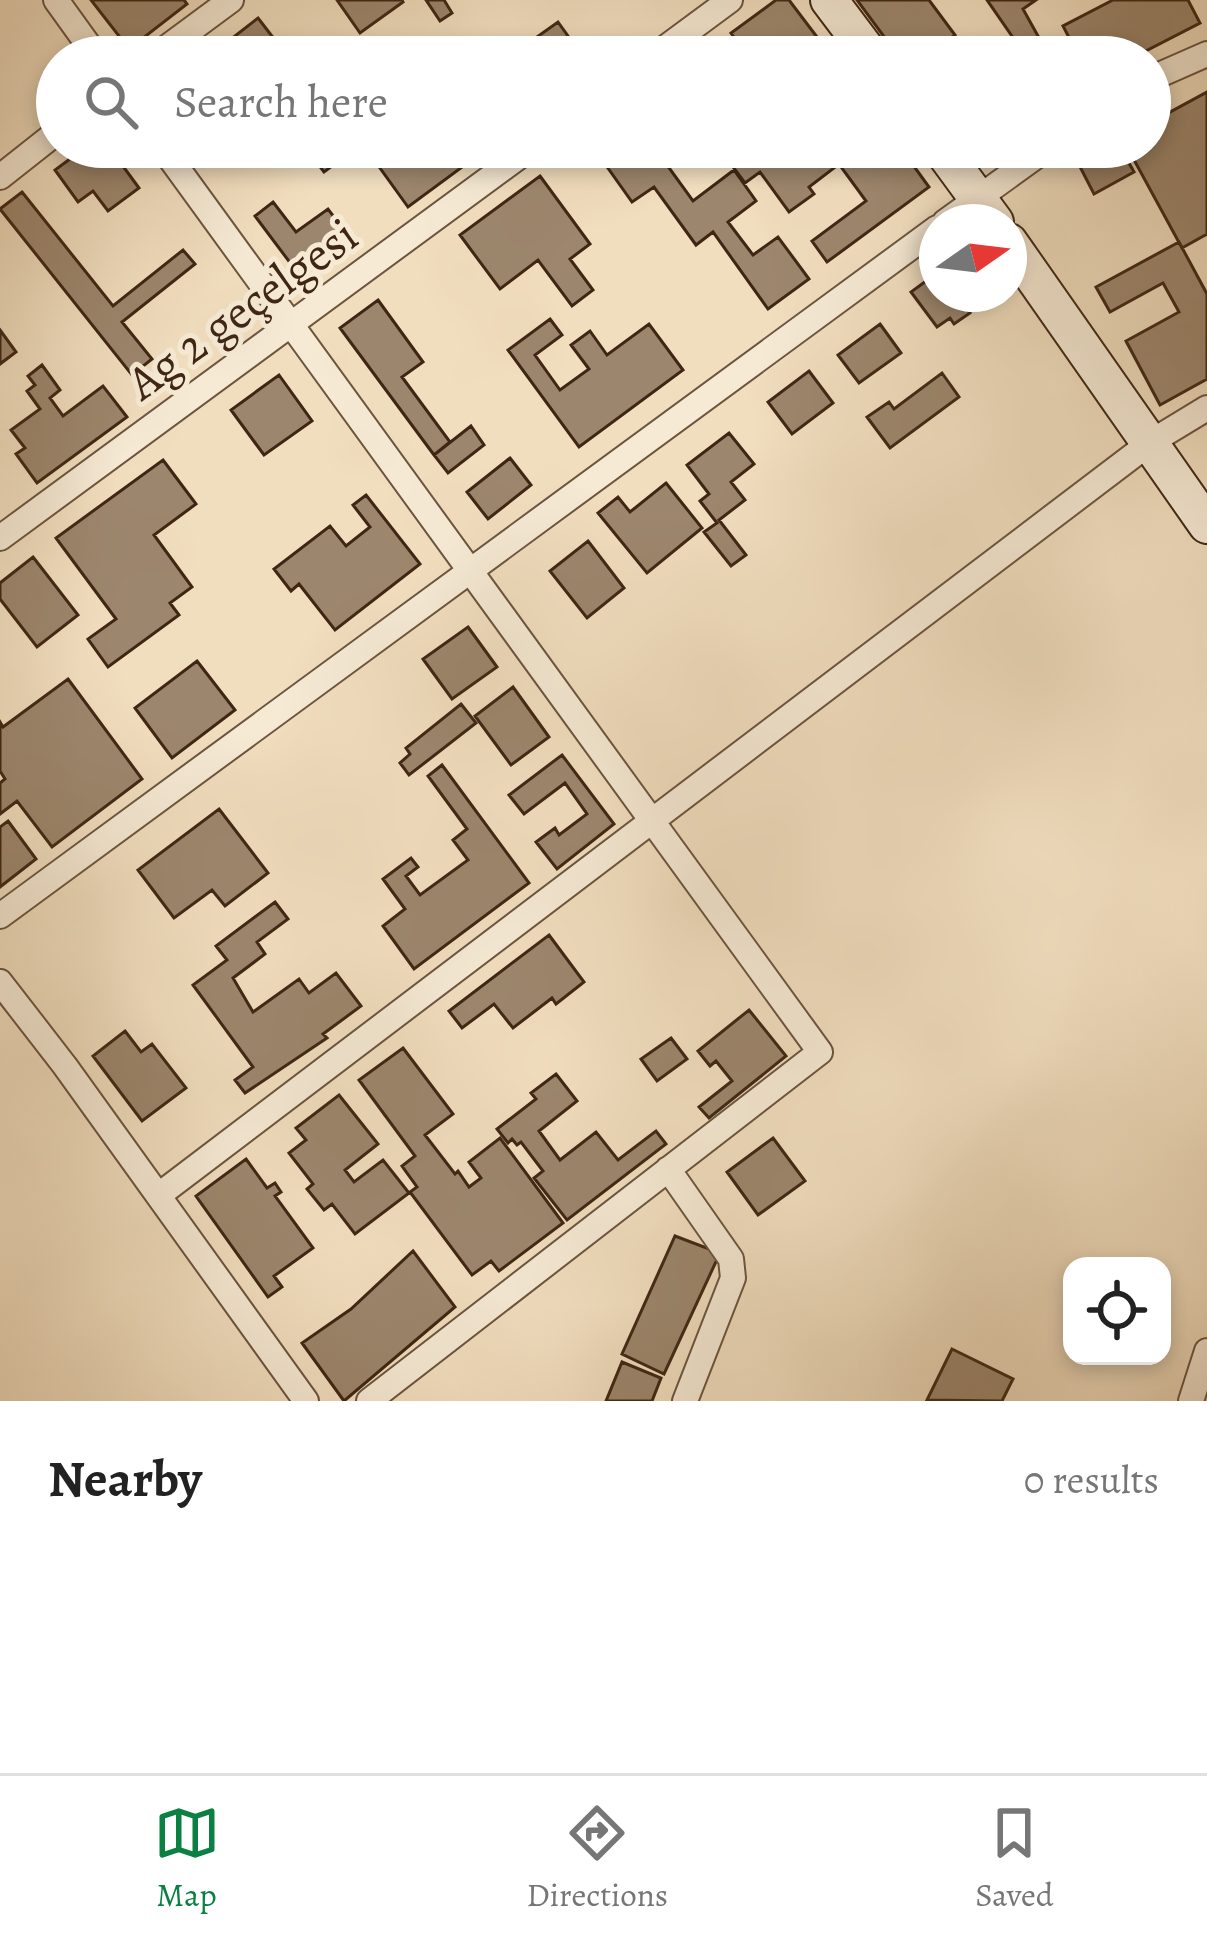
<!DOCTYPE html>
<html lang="en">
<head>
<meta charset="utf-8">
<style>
	:root { --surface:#fff; --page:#f6f6f6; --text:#222; --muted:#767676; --line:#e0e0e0; --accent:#0b8043 }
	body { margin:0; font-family:Alegreya,serif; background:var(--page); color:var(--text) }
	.controls { position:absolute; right:36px; bottom:36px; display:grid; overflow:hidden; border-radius:24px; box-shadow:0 6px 18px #0003 }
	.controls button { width:108px; height:108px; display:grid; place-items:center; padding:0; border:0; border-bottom:3px solid var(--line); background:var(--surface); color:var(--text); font:60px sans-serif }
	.compass { position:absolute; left:919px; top:204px; width:108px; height:108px; border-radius:50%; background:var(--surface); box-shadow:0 6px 18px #0003; rotate:76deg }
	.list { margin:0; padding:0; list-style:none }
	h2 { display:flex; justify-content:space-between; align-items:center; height:156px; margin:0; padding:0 48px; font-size:51px }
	h2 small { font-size:39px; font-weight:400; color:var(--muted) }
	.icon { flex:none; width:66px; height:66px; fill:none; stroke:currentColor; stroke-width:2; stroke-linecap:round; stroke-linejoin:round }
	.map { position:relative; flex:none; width:1207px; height:1401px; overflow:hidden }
	.search { position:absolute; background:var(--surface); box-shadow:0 6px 18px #0003; left:36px; right:36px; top:36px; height:132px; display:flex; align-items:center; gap:30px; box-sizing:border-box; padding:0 42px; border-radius:66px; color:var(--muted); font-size:45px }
	.sheet { height:372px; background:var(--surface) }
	nav { display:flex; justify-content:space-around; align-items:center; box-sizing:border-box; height:168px; border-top:3px solid var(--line); background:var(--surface); font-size:33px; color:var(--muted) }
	nav a { display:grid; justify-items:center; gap:6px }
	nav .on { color:var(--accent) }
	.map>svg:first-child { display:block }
	.building { fill:#9c866d; stroke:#3f2614; stroke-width:3 }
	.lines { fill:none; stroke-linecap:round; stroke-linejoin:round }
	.street-casing { stroke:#6c543f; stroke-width:28 }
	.secondary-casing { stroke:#3f2614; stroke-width:40 }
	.street { stroke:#f6ead5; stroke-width:24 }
	.secondary { stroke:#f6ead5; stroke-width:36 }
	.labels { text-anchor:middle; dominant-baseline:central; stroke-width:10; stroke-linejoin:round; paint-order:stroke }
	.street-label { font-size:48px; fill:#3f2614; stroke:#f6ead5 }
</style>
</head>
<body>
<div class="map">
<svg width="1207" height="1401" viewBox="0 0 1207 1401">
	<rect width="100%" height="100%" fill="#f1debf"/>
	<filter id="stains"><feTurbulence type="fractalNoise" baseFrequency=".00167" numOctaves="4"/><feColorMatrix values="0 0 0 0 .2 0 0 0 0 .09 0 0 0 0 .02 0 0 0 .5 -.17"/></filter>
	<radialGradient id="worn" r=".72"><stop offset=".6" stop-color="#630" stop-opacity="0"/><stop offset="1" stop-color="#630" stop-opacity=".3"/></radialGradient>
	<path class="building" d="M91,0H184L187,4L129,49Z
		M337,0H402L403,2L360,33Z
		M426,0H444L452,13L440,21Z
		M776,0H789L817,37L789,57H748L731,33Z
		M857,0H929L955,35L926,57H899Z
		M987,0H1036L1023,9L1038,36L1023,52Z
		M1113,0H1188L1200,23L1134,57H1079L1063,26Z
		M258,18L288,57H208Z
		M558,22L583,57H509Z
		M1207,92V234L1182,248L1127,147H1150V123Z
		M86,147H109L139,188L108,211L93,191L78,202L55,170Z
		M305,147H358L324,172Z
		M407,147H464L473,159L408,207L380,168Z
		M593,147H654L693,201L734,170L756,201L728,222L753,255L778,237L809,279L768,309L713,232L696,245L654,187L632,202Z
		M718,147H900L929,187L827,262L812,241L866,201L839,164L809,187L814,194L789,212L760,172L745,183Z
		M1108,147H1120L1134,172L1094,194L1078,163Z
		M540,176L590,244L570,259L593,290L572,306L538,260L500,289L460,235Z
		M22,192L113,306L183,250L195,264L122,322L152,359L132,375L0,209Z
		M273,202L296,232L328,209L356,246L306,284L255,216Z
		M1179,242L1207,294V379L1160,405L1126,341L1179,312L1163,283L1110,312L1096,287Z
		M937,273V294L978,295L964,305L970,313L954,324L950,318L937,327L911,292Z
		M378,300L423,362L402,377L450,442L434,455L340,328Z
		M550,319L562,335L535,355L560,390L589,369L571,345L590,331L607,355L649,324L683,370L579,447L508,350Z
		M880,324L901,353L859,383L838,355Z
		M0,330L16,352L0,364Z
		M42,365L60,390L50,398L63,416L103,386L127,417L37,483L16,454L25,448L11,430L40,409L27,391L35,385L28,376Z
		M809,371L833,403L792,434L768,402Z
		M942,373L959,397L890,448L867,417L889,402L894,409Z
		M279,375L312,421L264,455L231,410Z
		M471,426L484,445L448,473L434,455Z
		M729,433L754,464L731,482L745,500L719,520L746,555L731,566L704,532L717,523L700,501L709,494L687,465Z
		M510,458L531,485L488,519L467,492Z
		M163,460L196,504L154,535L192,587L170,603L179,615L108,667L88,639L116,619L56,538Z
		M666,483L702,528L647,573L598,513L618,497L630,512Z
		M366,495L420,564L335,630L299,584L291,591L274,569L330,526L346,546L370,527L353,505Z
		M588,541L624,588L587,618L550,571Z
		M33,557L78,615L37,647L0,599V583Z
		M468,627L497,667L452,699L423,659Z
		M197,661L235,710L172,758L135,708Z
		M68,679L142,779L52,847L17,801L0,814V783L5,779L0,771V722L3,727Z
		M513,687L549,737L511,765L475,716Z
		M461,704L476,723L409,775L400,763L410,754L406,748Z
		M562,755L614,824L557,869L536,842L555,828L559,835L587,814L565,783L524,814L509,795Z
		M442,765L529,883L414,969L383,926L405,909L383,879L411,858L418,867L406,876L420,895L468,860L453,840L467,829L428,776Z
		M219,809L268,873L225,906L212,890L174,918L138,870Z
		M8,821L36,859L0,887V827Z
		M275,902L288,919L257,942L265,954L233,978L253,1012L299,979L309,993L336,973L361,1006L323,1034L327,1038L245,1093L235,1080L253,1067L193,985L227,960L216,946Z
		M549,935L584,982L556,1004L552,998L513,1028L494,1004L462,1028L449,1011Z
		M749,1010L786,1056L709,1118L699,1107L732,1081L716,1061L710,1066L698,1051Z
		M125,1031L141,1052L152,1044L186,1088L142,1121L93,1056Z
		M671,1038L687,1059L657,1081L641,1059Z
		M403,1048L453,1114L425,1135L455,1174L458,1171L469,1187L481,1178L469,1162L500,1138L563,1223L499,1271L491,1261L472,1275L410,1192L417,1187L402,1166L415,1156L359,1080Z
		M556,1074L577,1101L539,1131L560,1160L596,1132L618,1160L656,1131L666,1144L567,1220L534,1178L543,1171L521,1142L517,1145L512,1139L508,1143L497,1129L536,1099L531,1093Z
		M339,1095L378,1144L345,1170L354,1182L383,1160L409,1193L355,1234L332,1204L324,1210L307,1189L313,1184L289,1153L306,1140L296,1128Z
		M773,1138L805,1181L758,1215L727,1172Z
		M246,1159L267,1188L275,1183L281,1192L275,1196L313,1248L274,1276L282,1287L268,1297L196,1196Z
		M675,1236L720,1253L664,1374L622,1354Z
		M413,1251L455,1307L344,1401L302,1343L351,1309Z
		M952,1349L1013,1379L1002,1401L927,1400Z
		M622,1362L661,1378L652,1401H606Z"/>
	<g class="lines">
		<defs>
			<path id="street" d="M56,0L97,57
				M154,57L231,0
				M653,57L730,0
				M1150,79L1207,54
				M162,147L820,1052L369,1401
				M0,177L57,132
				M945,222L1049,147
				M0,538L532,147
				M0,916L937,228
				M0,982L65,1066L306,1401
				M668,1169L731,1259L733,1278L685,1401
				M159,1195L1151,442L1207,408
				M1191,1401L1207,1351"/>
			<path id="secondary" d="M829,0L872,57
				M940,147L995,222
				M1009,242L1207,525"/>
		</defs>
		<use href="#street" class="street-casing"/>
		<use href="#secondary" class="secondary-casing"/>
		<use href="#street" class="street"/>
		<use href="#secondary" class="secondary"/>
	</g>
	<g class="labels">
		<g class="street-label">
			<text transform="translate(242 309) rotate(-36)">Ag 2 geçelgesi</text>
		</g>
	</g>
	<rect width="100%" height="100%" filter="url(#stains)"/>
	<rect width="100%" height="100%" fill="url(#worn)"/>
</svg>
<div class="controls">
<button><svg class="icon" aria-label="locate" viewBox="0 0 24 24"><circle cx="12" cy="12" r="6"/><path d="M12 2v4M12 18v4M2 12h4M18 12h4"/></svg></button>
</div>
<svg class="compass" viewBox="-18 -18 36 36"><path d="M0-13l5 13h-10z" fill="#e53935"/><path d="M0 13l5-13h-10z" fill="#767676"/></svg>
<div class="search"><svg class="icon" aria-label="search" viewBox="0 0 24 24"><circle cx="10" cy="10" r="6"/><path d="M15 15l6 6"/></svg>Search here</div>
</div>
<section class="sheet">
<h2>Nearby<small>0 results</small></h2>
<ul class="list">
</ul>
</section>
<nav>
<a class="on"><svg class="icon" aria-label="map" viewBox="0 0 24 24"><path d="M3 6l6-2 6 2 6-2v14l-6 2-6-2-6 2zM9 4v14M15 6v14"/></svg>Map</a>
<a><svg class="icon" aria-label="directions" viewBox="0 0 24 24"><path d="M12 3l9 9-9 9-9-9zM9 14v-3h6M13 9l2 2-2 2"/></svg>Directions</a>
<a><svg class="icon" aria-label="saved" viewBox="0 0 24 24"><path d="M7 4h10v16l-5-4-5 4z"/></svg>Saved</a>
</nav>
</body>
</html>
